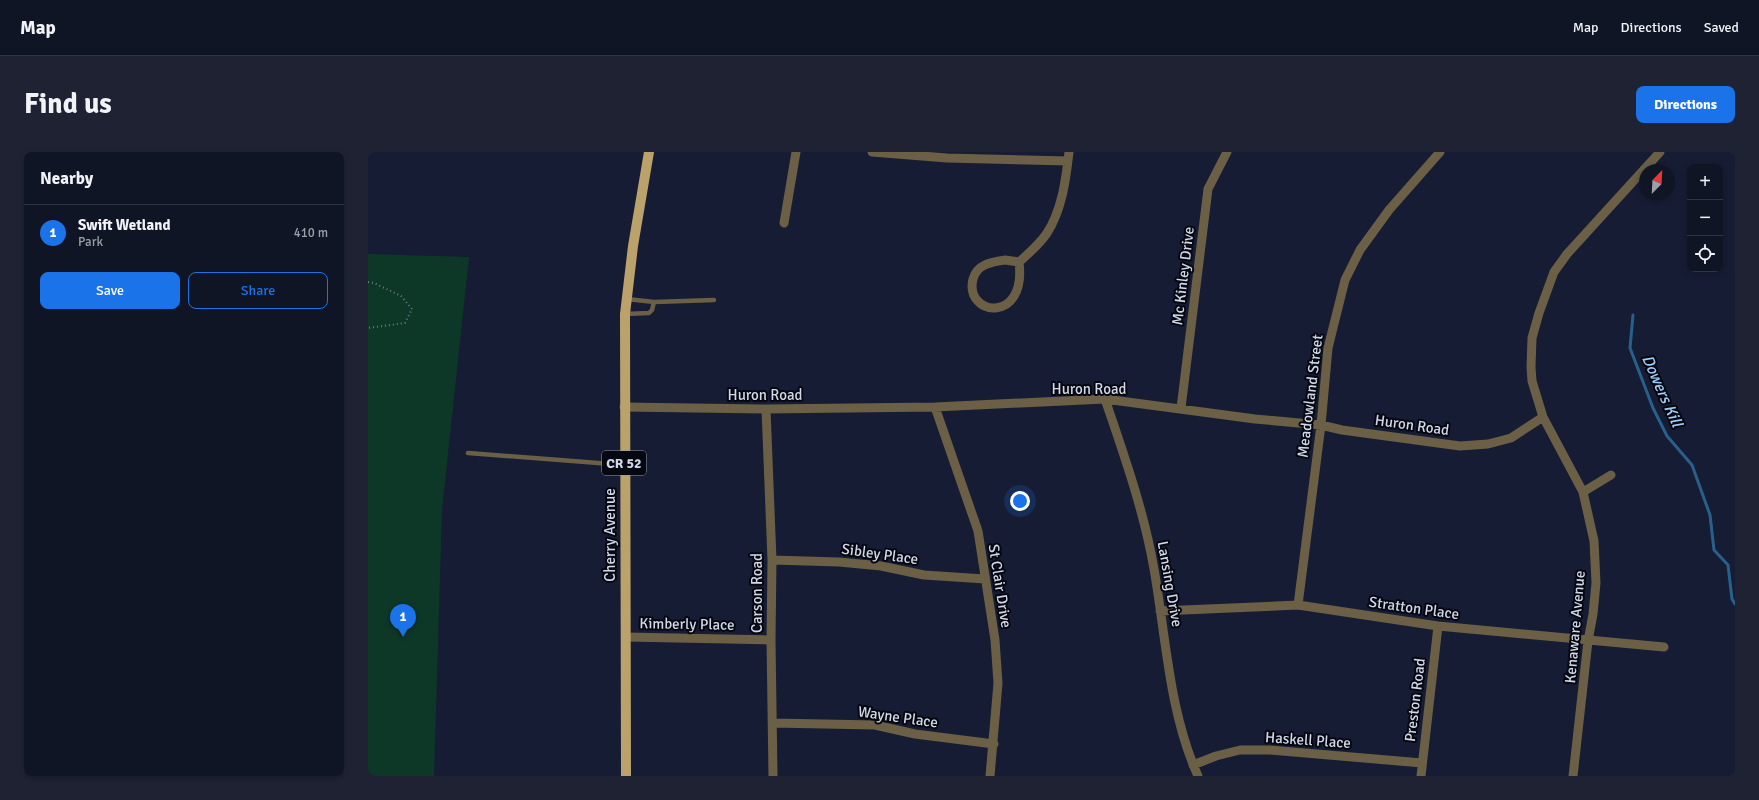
<!DOCTYPE html>
<html lang="en">
<head>
<meta charset="utf-8">
<style>
	:root { --surface:#101526; --page:#1e2232; --text:#f1f3f6; --muted:#9c9fa7; --line:#303443; --accent:#1a73e8 }
	body { margin:0; font-family:Signika,sans-serif; background:var(--page); color:var(--text) }
	.controls { position:absolute; right:12px; top:12px; display:grid; overflow:hidden; border-radius:8px; box-shadow:0 2px 6px #0003 }
	.controls button { width:36px; height:36px; display:grid; place-items:center; padding:0; border:0; border-bottom:1px solid var(--line); background:var(--surface); color:var(--text); font:20px sans-serif }
	.compass { position:absolute; left:1271px; top:12px; width:36px; height:36px; border-radius:50%; background:var(--surface); box-shadow:0 2px 6px #0003; rotate:24deg }
	.you { position:absolute; left:652px; top:349px; width:14px; height:14px; margin:-10px; border:3px solid #fff; border-radius:50%; background:#1a73e8; box-shadow:0 0 0 6px #1a73e833 }
	.badge { display:grid; place-items:center; width:26px; height:26px; border-radius:50%; background:var(--accent); color:#fff; font-size:13px; font-weight:700 }
	.pin { position:absolute; translate:-50% -33px; filter:drop-shadow(0 1px 2px #0008) }
	.pin::after { content:''; position:absolute; top:21px; width:14px; height:12px; background:inherit; clip-path:polygon(0 0,100% 0,50% 100%) }
	.list { margin:0; padding:0; list-style:none }
	h2 { display:flex; justify-content:space-between; align-items:center; height:52px; margin:0; padding:0 16px; font-size:17px }
	h2 small { font-size:13px; font-weight:400; color:var(--muted) }
	.list li { display:grid; grid-template-columns:26px 1fr auto; gap:12px; align-items:center; box-sizing:border-box; height:56px; padding:0 16px; border-top:1px solid var(--line) }
	.list b { display:block; font-size:15px; white-space:nowrap }
	.list p { margin:0; font-size:13px; white-space:nowrap; color:var(--muted) }
	.list em { font-size:13px; font-style:normal; color:var(--muted) }
	.actions { display:flex; gap:8px; padding:12px 16px }
	.actions a { flex:1; padding:9px 0; border:1px solid var(--accent); border-radius:8px; text-align:center; font-size:14px; color:var(--accent) }
	.actions .main { background:var(--accent); color:#fff }
	.icon { flex:none; width:22px; height:22px; fill:none; stroke:currentColor; stroke-width:2; stroke-linecap:round; stroke-linejoin:round }
	.map { position:relative; flex:none; width:1367px; height:624px; overflow:hidden; border-radius:8px }
	header { display:flex; align-items:center; gap:24px; box-sizing:border-box; height:56px; padding:0 20px; background:var(--surface); border-bottom:1px solid var(--line) }
	header strong { font-size:19px }
	nav { display:flex; gap:22px; margin-inline-start:auto; font-size:14px }
	.intro { display:flex; align-items:center; justify-content:space-between; box-sizing:border-box; height:96px; padding:0 24px }
	h1 { margin:0; font-size:28px }
	.button { padding:10px 18px; border-radius:8px; background:var(--accent); color:#fff; font-size:14px; font-weight:700 }
	main { display:flex; gap:24px; padding:0 24px }
	aside { flex:1; background:var(--surface); border-radius:8px; box-shadow:0 2px 6px #0003 }
	.map>svg:first-child { display:block }
	.green { fill:#0d3827 }
	.lines { fill:none; stroke-linecap:round; stroke-linejoin:round }
	.stream { stroke:#28608c; stroke-width:3 }
	.path { stroke:#71778a; stroke-width:2; stroke-dasharray:1 3; stroke-linecap:butt }
	.lane { stroke:#6b5f45; stroke-width:4.5 }
	.street { stroke:#6b5f45; stroke-width:9 }
	.primary { stroke:#baa26a; stroke-width:10 }
	.labels { text-anchor:middle; dominant-baseline:central; stroke-width:4; stroke-linejoin:round; paint-order:stroke }
	.shield { fill:#050711; stroke:#9499a7; stroke-width:1 }
	.shield-label { font-size:14px; font-weight:bold; fill:#d2d8e7 }
	.street-label { font-size:15px; fill:#d2d8e7; stroke:#050711 }
	.water-label { font-size:16px; font-style:italic; fill:#a0cdf5; stroke:#050711 }
</style>
</head>
<body>
<header>
<strong>Map</strong>
<nav><a>Map</a><a>Directions</a><a>Saved</a></nav>
</header>
<div class="intro"><h1>Find us</h1><a class="button">Directions</a></div>
<main>
<aside>
<h2>Nearby<small></small></h2>
<ul class="list">
<li><span class="badge">1</span><div><b>Swift Wetland</b><p>Park</p></div><em>410 m</em></li>
</ul>
<div class="actions"><a class="main">Save</a><a>Share</a></div>
</aside>
<div class="map">
<svg width="1367" height="624" viewBox="0 0 1367 624">
	<rect width="100%" height="100%" fill="#161c33"/>
	<path class="green" d="M0,102L101,105L74,358L66,624H0Z"/>
	<g class="lines">
		<path class="stream" d="M1265,163L1262,196L1285,256L1299,284L1324,313L1342,363L1346,398L1360,413L1364,447L1367,452"/>
		<path class="path" d="M0,130L6,131L33,144L44,157L37,171L0,176"/>
		<path class="lane" d="M259,147L286,150L346,148
			M257,162L281,161L284,158L286,150
			M100,301L256,313"/>
		<path class="street" d="M504,0L579,6L700,9
			M416,71L428,0
			M637,108L651,110C659,173 596,164 605,127C609,112 624,110 637,108Z
			M651,110C661,101 672,92 679,81C694,58 698,27 701,0
			M737,247C756,303 776,359 786,417C798,485 801,560 830,624
			M256,255L398,257L567,255L737,247L887,267L953,273L974,278L1092,294L1120,292L1143,286L1175,265
			M567,255L610,379L627,488L630,531L622,624
			M813,256L840,37L859,0
			M398,257L404,408L403,488L405,624
			M1215,340L1243,323
			M404,408L471,410L513,414L556,423L617,427
			M930,453L953,273L960,196L977,128L992,98L1021,58L1072,0
			M792,459L930,453L1070,474L1296,495
			M258,485L403,488
			M405,571L507,573L547,582L626,592
			M825,613L848,604L872,598H902L1054,611
			M1053,624L1070,474
			M1205,624L1220,489L1225,462L1228,431L1226,389L1215,340L1175,265L1164,229L1163,215L1164,186L1171,161L1186,120L1199,102L1292,0"/>
		<path class="primary" d="M258,624L257,162L265,94L281,0"/>
	</g>
	<g class="labels">
		<rect class="shield" x="234" y="299" width="44" height="24" rx="3"/>
		<g class="shield-label">
			<text x="256" y="311">CR 52</text>
		</g>
		<g class="street-label">
			<text transform="translate(815 124) rotate(-83)">Mc Kinley Drive</text>
			<text x="721" y="237">Huron Road</text>
			<text x="397" y="243">Huron Road</text>
			<text transform="translate(942 244) rotate(-83)">Meadowland Street</text>
			<text transform="translate(1044 273) rotate(8)">Huron Road</text>
			<text transform="translate(242 383) rotate(-90)">Cherry Avenue</text>
			<text transform="translate(512 402) rotate(8)">Sibley Place</text>
			<text transform="translate(802 432) rotate(80)">Lansing Drive</text>
			<text transform="translate(632 434) rotate(81)">St Clair Drive</text>
			<text transform="translate(389 441) rotate(-90)">Carson Road</text>
			<text transform="translate(1046 456) rotate(8)">Stratton Place</text>
			<text transform="translate(319 472) rotate(1)">Kimberly Place</text>
			<text transform="translate(1207 475) rotate(-85)">Kenaware Avenue</text>
			<text transform="translate(1047 548) rotate(-83)">Preston Road</text>
			<text transform="translate(530 565) rotate(8)">Wayne Place</text>
			<text transform="translate(940 588) rotate(4)">Haskell Place</text>
		</g>
		<g class="water-label">
			<text transform="translate(1294 239) rotate(66)">Dowers Kill</text>
		</g>
	</g>
</svg>
<div class="controls">
<button>+</button>
<button>−</button>
<button><svg class="icon" aria-label="locate" viewBox="0 0 24 24"><circle cx="12" cy="12" r="6"/><path d="M12 2v4M12 18v4M2 12h4M18 12h4"/></svg></button>
</div>
<svg class="compass" viewBox="-18 -18 36 36"><path d="M0-13l5 13h-10z" fill="#e53935"/><path d="M0 13l5-13h-10z" fill="#9c9fa7"/></svg>
<div class="you"></div>
<div class="pin badge" style="left:35px;top:485px">1</div>
</div>
</main>
</body>
</html>
